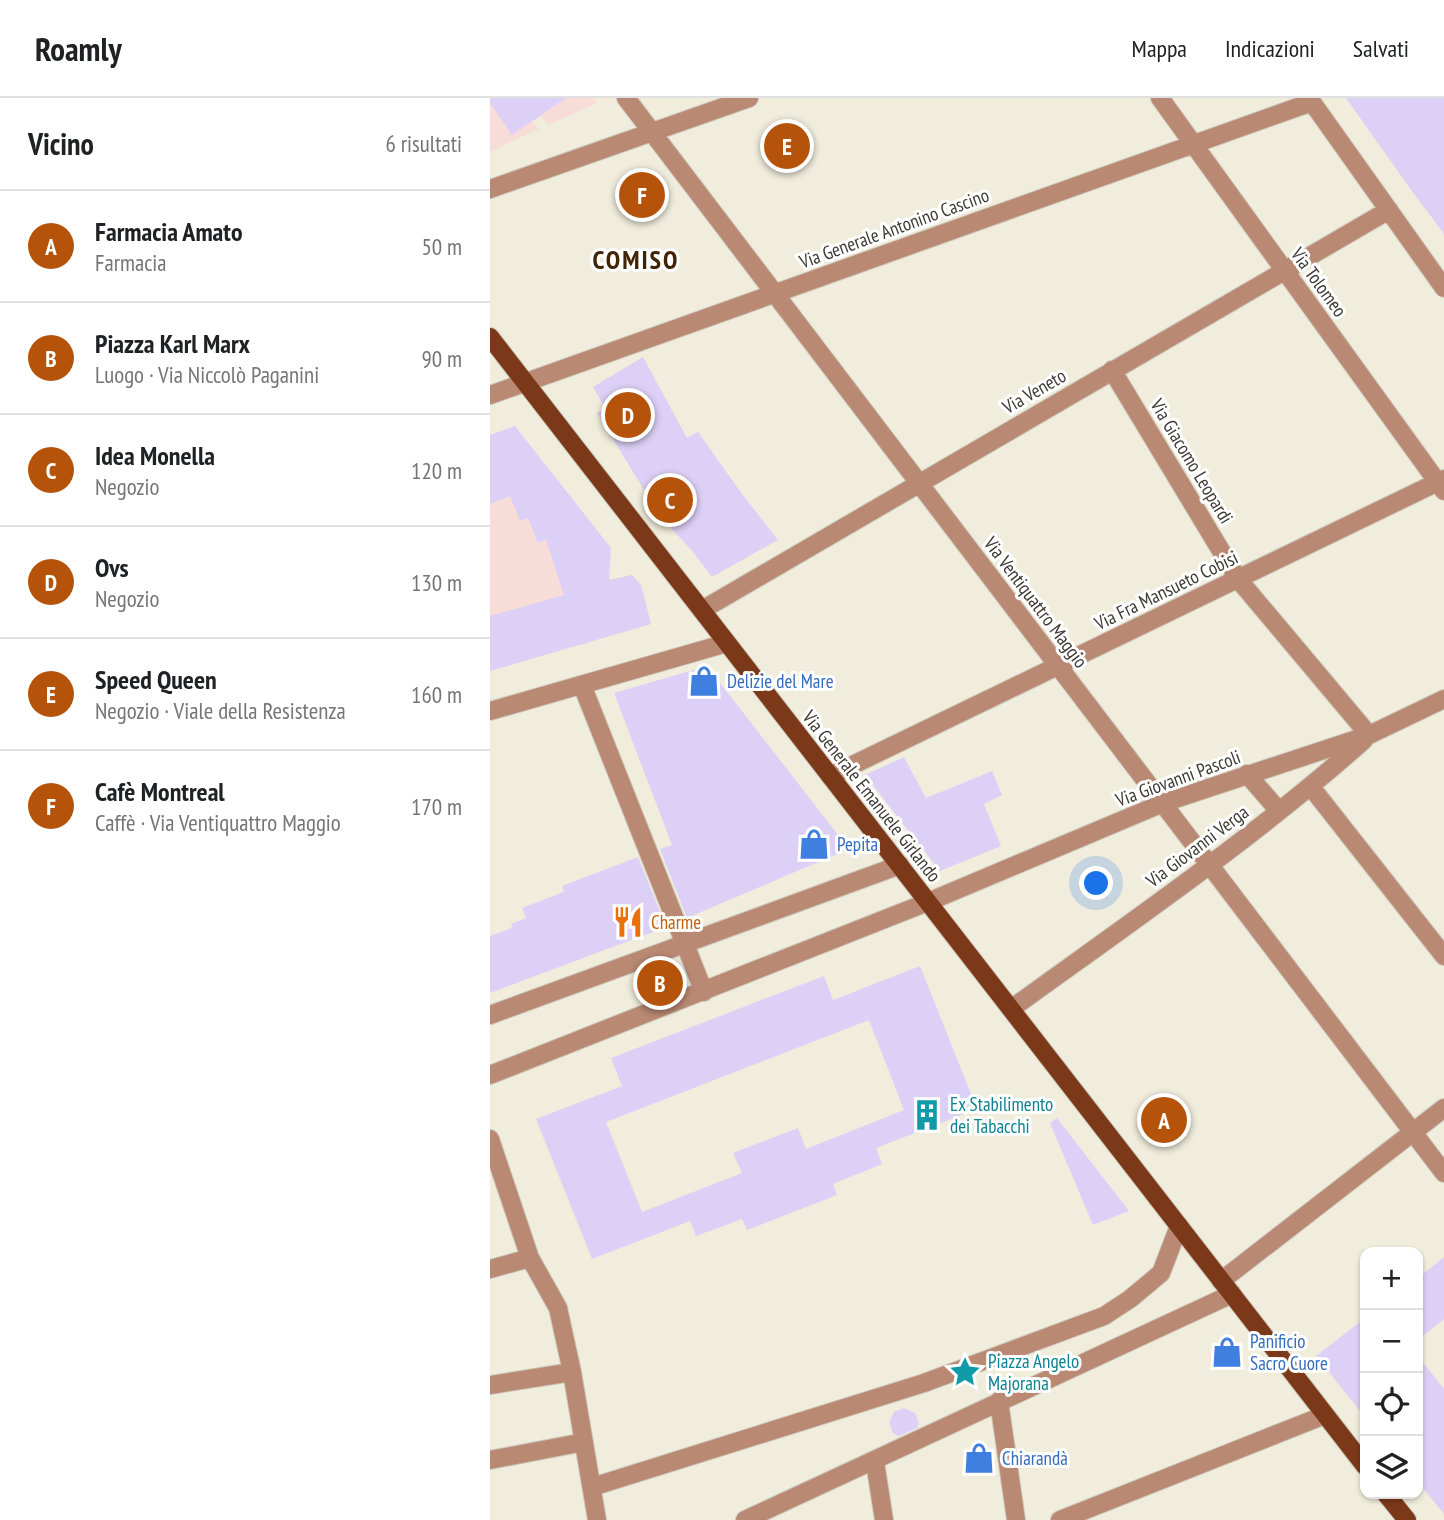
<!DOCTYPE html>
<html lang="it">
<head>
<meta charset="utf-8">
<style>
	:root { --surface:#fff; --page:#f6f6f6; --text:#202124; --muted:#757577; --line:#e0e0e0; --accent:#b45309 }
	body { margin:0; font-family:"PT Sans Narrow",sans-serif; background:var(--page); color:var(--text) }
	.controls { position:absolute; right:21px; bottom:21px; display:grid; overflow:hidden; border-radius:14px; box-shadow:0 2px 5px #0004 }
	.controls button { width:63px; height:63px; display:grid; place-items:center; padding:0; border:0; border-bottom:2px solid var(--line); background:var(--surface); color:var(--text); font:35px sans-serif }
	.you { position:absolute; left:607px; top:786px; width:24px; height:24px; margin:-18px; border:5px solid #fff; border-radius:50%; background:#1a73e8; box-shadow:0 0 0 10px #1a73e833 }
	.badge { display:grid; place-items:center; width:46px; height:46px; border-radius:50%; background:var(--accent); color:#fff; font-size:23px; font-weight:700 }
	.pin { position:absolute; translate:-50% -50%; border:4px solid #fff; box-shadow:0 2px 7px #0006 }
	.list { margin:0; padding:0; list-style:none }
	h2 { display:flex; justify-content:space-between; align-items:center; height:91px; margin:0; padding:0 28px; font-size:30px }
	h2 small { font-size:23px; font-weight:400; color:var(--muted) }
	.list li { display:grid; grid-template-columns:46px 1fr auto; gap:21px; align-items:center; box-sizing:border-box; height:112px; padding:0 28px; border-top:2px solid var(--line) }
	.list b { display:block; font-size:26px; white-space:nowrap }
	.list p { margin:0; font-size:23px; white-space:nowrap; color:var(--muted) }
	.list em { font-size:23px; font-style:normal; color:var(--muted) }
	.icon { flex:none; width:38px; height:38px; fill:none; stroke:currentColor; stroke-width:2; stroke-linecap:round; stroke-linejoin:round }
	.map { position:relative; flex:none; width:954px; height:1422px; overflow:hidden }
	header { display:flex; align-items:center; gap:42px; box-sizing:border-box; height:98px; padding:0 35px; background:var(--surface); border-bottom:2px solid var(--line) }
	header strong { font-size:33px }
	nav { display:flex; gap:38px; margin-inline-start:auto; font-size:24px }
	main { display:flex }
	aside { flex:1; background:var(--surface) }
	.map>svg:first-child { display:block }
	.education { fill:#f7dcd7 }
	.building { fill:#ddd0f6; fill-rule:evenodd }
	.lines { fill:none; stroke-linecap:round; stroke-linejoin:round }
	.minor-casing { stroke:#cdc9bb; stroke-width:20 }
	.major-casing { stroke:#cdc9bb; stroke-width:20 }
	.minor { stroke:#ba8974; stroke-width:18 }
	.major { stroke:#7c391a; stroke-width:18 }
	.labels { text-anchor:middle; dominant-baseline:central; stroke-width:6; stroke-linejoin:round; paint-order:stroke }
	.street-label { font-size:19px; fill:#3c3a34; stroke:#fff }
	.shop-label { font-size:19px; fill:#366cbe; stroke:#fff; text-anchor:start }
	.food-label { font-size:19px; fill:#c56008; stroke:#fff; text-anchor:start }
	.culture-label { font-size:19px; fill:#0d838f; stroke:#fff; text-anchor:start }
	.district-label { font-size:26px; font-weight:bold; letter-spacing:2px; fill:#412506; stroke:#fff }
</style>
</head>
<body>
<header>
<strong>Roamly</strong>
<nav><a>Mappa</a><a>Indicazioni</a><a>Salvati</a></nav>
</header>
<main>
<aside>
<h2>Vicino<small>6 risultati</small></h2>
<ul class="list">
<li><span class="badge">A</span><div><b>Farmacia Amato</b><p>Farmacia</p></div><em>50 m</em></li>
<li><span class="badge">B</span><div><b>Piazza Karl Marx</b><p>Luogo · Via Niccolò Paganini</p></div><em>90 m</em></li>
<li><span class="badge">C</span><div><b>Idea Monella</b><p>Negozio</p></div><em>120 m</em></li>
<li><span class="badge">D</span><div><b>Ovs</b><p>Negozio</p></div><em>130 m</em></li>
<li><span class="badge">E</span><div><b>Speed Queen</b><p>Negozio · Viale della Resistenza</p></div><em>160 m</em></li>
<li><span class="badge">F</span><div><b>Cafè Montreal</b><p>Caffè · Via Ventiquattro Maggio</p></div><em>170 m</em></li>
</ul>
</aside>
<div class="map">
<svg width="954" height="1422" viewBox="0 0 954 1422">
	<rect width="100%" height="100%" fill="#f1eddd"/>
	<path class="education" d="M0,0H104L107,5L58,27L50,18L43,23L49,31L0,54Z
		M25,328L117,482L142,477L151,487L161,526L0,573V337Z"/>
	<path class="building" d="M0,0H76L22,37L0,5Z
		M856,0H954V136L919,89Z
		M153,259L197,340L208,334L252,396L288,442L222,479L203,454L170,418L107,315L115,310L103,289Z
		M25,328L121,450L119,482L142,477L151,487L161,526L0,573V518L74,497L56,442L48,445L38,420L30,423L20,398L0,406V337Z
		M217,568L359,751L197,820L170,751L182,747L124,595Z
		M414,659L436,700L502,673L512,697L494,706L511,748L450,773L375,677Z
		M148,759L176,829L0,895V838L22,830L21,826L36,820L32,810L74,794L72,788Z
		M430,868L487,1011L386,1050L392,1066L343,1086L347,1097L257,1132L252,1121L206,1138L200,1123L102,1161L46,1021L132,988L121,960L334,878L343,902ZM379,922L414,1012L316,1051L308,1030L243,1055L252,1075L152,1114L116,1024Z
		M567,1020L639,1113L603,1127L560,1025Z
		M954,1159V1221L928,1242V1180Z
		M875,1220V1319L826,1258Z
		M928,1258L954,1291V1416L928,1384Z
		M414,1310L425,1315L429,1325L427,1330L409,1338L403,1335L399,1324L404,1314Z"/>
	<g class="lines">
		<defs>
			<path id="minor" d="M136,0L954,1075
				M670,0L954,393
				M819,0L954,190
				M0,91L259,0
				M622,272L748,481L879,637
				M0,297L822,4
				M212,512L899,112
				M92,587L214,894
				M0,613L237,545
				M757,676L789,713
				M340,678L954,381
				M821,689L954,858
				M521,911C641,824 764,740 874,642
				M0,917L410,767
				M0,977L438,804L673,705L879,637L954,601
				M0,1041L40,1160L68,1210L82,1274L107,1422
				M0,1171L40,1160
				M731,1183L954,1010
				M0,1287L82,1274
				M509,1303L526,1422
				M0,1362L94,1344
				M385,1364L394,1422
				M102,1389L434,1285L614,1218L640,1201L671,1175L689,1128
				M255,1422L742,1196
				M570,1422L835,1317"/>
			<path id="major" d="M0,239L875,1368
				M896,1396L917,1422"/>
		</defs>
		<use href="#minor" class="minor-casing"/>
		<use href="#major" class="major-casing"/>
		<use href="#minor" class="minor"/>
		<use href="#major" class="major"/>
	</g>
	<defs>
		<symbol id="shop-bare" viewBox="-9 -9 18 18"><path d="M-5-2.5h2.3a2.7 3.5 0 0 1 5.4 0H5L5.5 6h-11ZM-1.5-2.5h3a1.5 2.3 0 0 0-3 0Z" fill="#3f7fe0" stroke="#fff" stroke-width="2.5" paint-order="stroke"/></symbol>
		<symbol id="restaurant-bare" viewBox="-9 -9 18 18"><path d="M-5-6h1v4h1v-4h1v4h1v-4h1v5L-1.5 .5V6h-2V.5L-5-1ZM5-6V6H3V1.5H1.5Q1.5-4 5-6Z" fill="#e8710a" stroke="#fff" stroke-width="2.5" paint-order="stroke"/></symbol>
		<symbol id="building-bare" viewBox="-9 -9 18 18"><path d="M-4-6H4V6H1V3H-1V6H-4ZM-2.5-4.3h1.7v1.8h-1.7ZM.8-4.3h1.7v1.8H.8ZM-2.5-1h1.7V.8h-1.7ZM.8-1h1.7V.8H.8Z" fill="#0f9aa8" stroke="#fff" stroke-width="2.5" paint-order="stroke"/></symbol>
		<symbol id="sight-bare" viewBox="-9 -9 18 18"><path d="M0-6L1.8-2.2L6-1.7L2.9 1.2L3.7 5.4L0 3.3L-3.7 5.4L-2.9 1.2L-6-1.7L-1.8-2.2Z" fill="#0f9aa8" stroke="#fff" stroke-width="2.5" paint-order="stroke"/></symbol>
	</defs>
	<g fill-rule="evenodd">
		<use href="#shop-bare" x="192" y="561" width="44" height="44"/>
		<use href="#shop-bare" x="302" y="724" width="44" height="44"/>
		<use href="#restaurant-bare" x="116" y="802" width="44" height="44"/>
		<use href="#building-bare" x="415" y="995" width="44" height="44"/>
		<use href="#shop-bare" x="715" y="1232" width="44" height="44"/>
		<use href="#sight-bare" x="453" y="1252" width="44" height="44"/>
		<use href="#shop-bare" x="467" y="1338" width="44" height="44"/>
	</g>
	<g class="labels">
		<g class="street-label">
			<text transform="translate(404 130) rotate(-20)">Via Generale Antonino Cascino</text>
			<text transform="translate(829 184) rotate(54)">Via Tolomeo</text>
			<text transform="translate(544 293) rotate(-30)">Via Veneto</text>
			<text transform="translate(702 363) rotate(59)">Via Giacomo Leopardi</text>
			<text transform="translate(676 492) rotate(-26)">Via Fra Mansueto Cobisi</text>
			<text transform="translate(546 504) rotate(53)">Via Ventiquattro Maggio</text>
			<text transform="translate(688 680) rotate(-20)">Via Giovanni Pascoli</text>
			<text transform="translate(382 698) rotate(52)">Via Generale Emanuele Girlando</text>
			<text transform="translate(707 748) rotate(-37)">Via Giovanni Verga</text>
		</g>
		<g class="shop-label">
			<text x="237" y="583">Delizie del Mare</text>
			<text x="347" y="746">Pepita</text>
			<text x="760" y="1243">Panificio<tspan x="760" dy="22">Sacro Cuore</tspan></text>
			<text x="512" y="1360">Chiarandà</text>
		</g>
		<g class="food-label">
			<text x="161" y="824">Charme</text>
		</g>
		<g class="culture-label">
			<text x="460" y="1006">Ex Stabilimento<tspan x="460" dy="22">dei Tabacchi</tspan></text>
			<text x="498" y="1263">Piazza Angelo<tspan x="498" dy="22">Majorana</tspan></text>
		</g>
		<g class="district-label">
			<text x="146" y="161">COMISO</text>
		</g>
	</g>
</svg>
<div class="controls">
<button>+</button>
<button>−</button>
<button><svg class="icon" aria-label="locate" viewBox="0 0 24 24"><circle cx="12" cy="12" r="6"/><path d="M12 2v4M12 18v4M2 12h4M18 12h4"/></svg></button>
<button><svg class="icon" aria-label="layers" viewBox="0 0 24 24"><path d="M12 4l9 5-9 5-9-5zM3 14l9 5 9-5"/></svg></button>
</div>
<div class="you"></div>
<div class="pin badge" style="left:674px;top:1022px">A</div>
<div class="pin badge" style="left:170px;top:885px">B</div>
<div class="pin badge" style="left:180px;top:402px">C</div>
<div class="pin badge" style="left:138px;top:317px">D</div>
<div class="pin badge" style="left:297px;top:48px">E</div>
<div class="pin badge" style="left:152px;top:97px">F</div>
</div>
</main>
</body>
</html>
